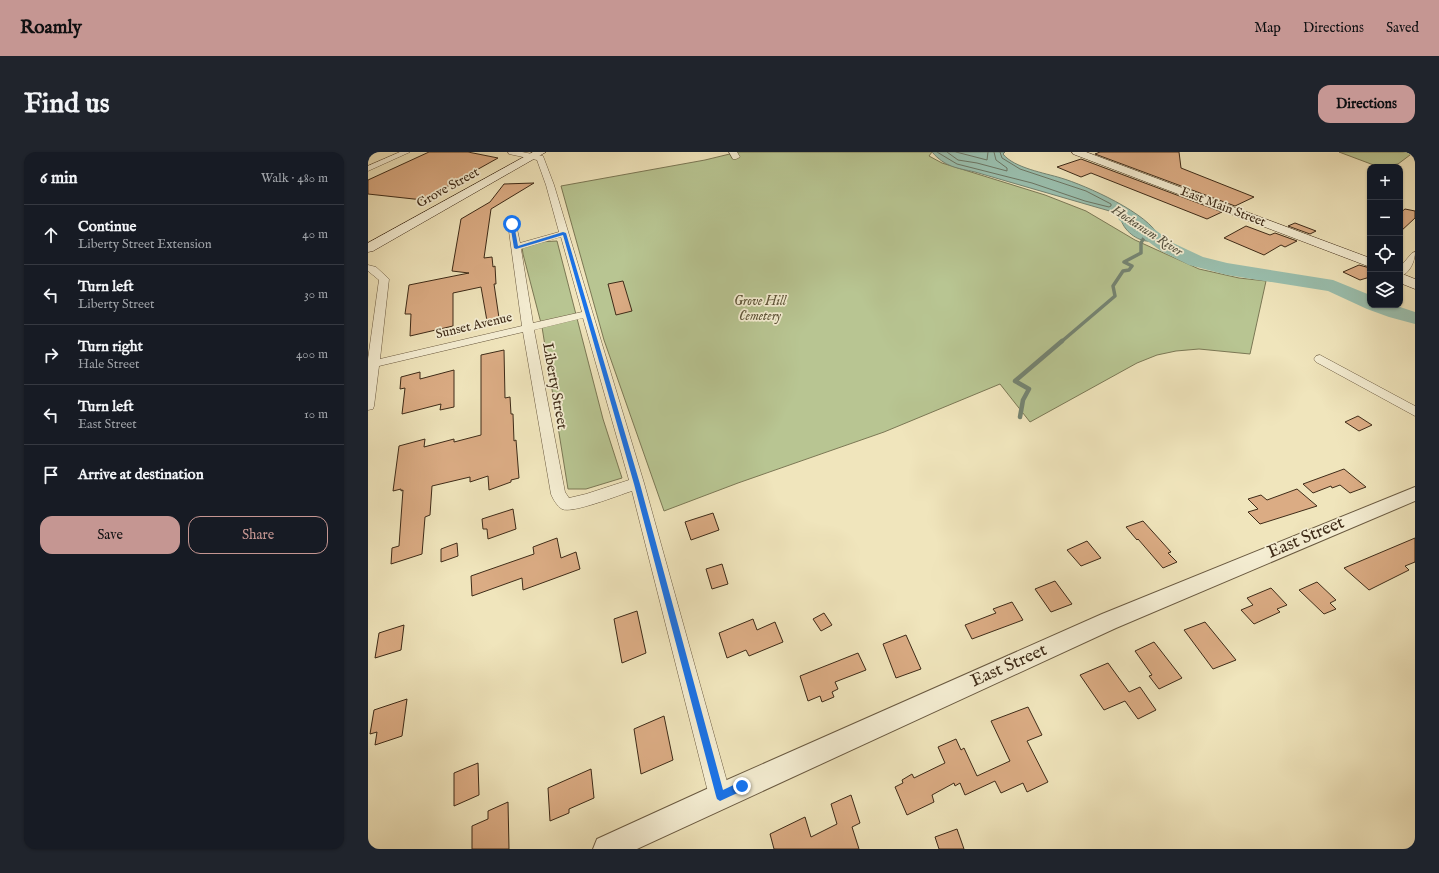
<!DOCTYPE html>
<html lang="en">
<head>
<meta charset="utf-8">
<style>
	:root { --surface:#171b24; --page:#20242c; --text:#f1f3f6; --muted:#9ea1a6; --line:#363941; --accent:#c59692 }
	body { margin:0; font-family:"IM FELL English",serif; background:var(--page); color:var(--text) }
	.controls { position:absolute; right:12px; top:12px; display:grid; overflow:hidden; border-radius:8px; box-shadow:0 1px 3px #0004 }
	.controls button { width:36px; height:36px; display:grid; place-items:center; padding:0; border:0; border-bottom:1px solid var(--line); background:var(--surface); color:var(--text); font:20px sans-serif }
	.stop { position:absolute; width:12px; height:12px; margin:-9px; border:3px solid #1a73e8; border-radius:50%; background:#fff }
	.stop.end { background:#1a73e8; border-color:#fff; box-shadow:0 1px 4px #0008 }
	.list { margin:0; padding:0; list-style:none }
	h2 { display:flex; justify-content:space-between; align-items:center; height:52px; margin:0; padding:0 16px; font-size:17px }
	h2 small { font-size:13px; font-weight:400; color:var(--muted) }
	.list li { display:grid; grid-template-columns:26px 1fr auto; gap:12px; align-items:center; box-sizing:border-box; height:60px; padding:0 16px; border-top:1px solid var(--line) }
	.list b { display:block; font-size:15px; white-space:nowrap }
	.list p { margin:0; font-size:13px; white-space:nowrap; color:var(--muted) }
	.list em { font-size:13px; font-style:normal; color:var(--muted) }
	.actions { display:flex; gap:8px; padding:12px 16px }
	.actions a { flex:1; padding:9px 0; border:1px solid var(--accent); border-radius:12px; text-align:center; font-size:14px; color:var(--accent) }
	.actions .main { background:var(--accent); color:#111 }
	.icon { flex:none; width:22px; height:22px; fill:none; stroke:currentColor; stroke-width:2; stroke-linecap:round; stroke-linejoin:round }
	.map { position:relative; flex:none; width:1047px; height:697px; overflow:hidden; border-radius:12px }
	header { display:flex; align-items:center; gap:24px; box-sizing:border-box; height:56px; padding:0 20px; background:var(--accent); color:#111 }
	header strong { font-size:19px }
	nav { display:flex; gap:22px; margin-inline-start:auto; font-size:14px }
	.intro { display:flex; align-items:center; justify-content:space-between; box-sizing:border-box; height:96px; padding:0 24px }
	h1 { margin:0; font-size:28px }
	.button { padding:10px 18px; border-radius:12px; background:var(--accent); color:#111; font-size:14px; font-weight:700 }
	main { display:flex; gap:24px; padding:0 24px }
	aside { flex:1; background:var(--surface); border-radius:12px; box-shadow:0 1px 3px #0004 }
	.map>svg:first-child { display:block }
	.green { fill:#b8c592; stroke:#7b7855 }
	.water { fill:#9abfae; stroke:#758472 }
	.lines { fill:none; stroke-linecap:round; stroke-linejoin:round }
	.shore { stroke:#6c7563; stroke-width:1 }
	.stream-far2 { stroke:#758472; stroke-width:2.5 }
	.stream-far1 { stroke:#758472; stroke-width:3.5 }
	.stream { stroke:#758472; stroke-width:4.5 }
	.river { fill:#9abfae; fill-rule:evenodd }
	.building { fill:#dbac84; stroke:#3e2b18 }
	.minor-casing { stroke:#6a5a41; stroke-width:1 }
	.tertiary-casing { stroke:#6a5a41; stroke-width:2 }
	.secondary-casing { stroke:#3e2b18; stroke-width:1 }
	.minor { fill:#f5eed3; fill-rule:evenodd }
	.tertiary { fill:#f5eed3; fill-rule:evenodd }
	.secondary { fill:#f5eed3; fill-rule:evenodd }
	.route { fill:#1a73e8 }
	.labels { text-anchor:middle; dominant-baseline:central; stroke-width:3.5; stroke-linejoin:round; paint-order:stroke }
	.far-street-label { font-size:13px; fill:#3e2b18; stroke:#f5eed3 }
	.far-water-label { font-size:13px; font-style:italic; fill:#55503e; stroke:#f5eed3 }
	.far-park-label { font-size:13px; font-style:italic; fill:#5c5236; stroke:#f5eed3 }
	.street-label { font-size:15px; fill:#3e2b18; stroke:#f5eed3 }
	.near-street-label { font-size:18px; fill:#3e2b18; stroke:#f5eed3 }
</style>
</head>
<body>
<header>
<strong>Roamly</strong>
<nav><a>Map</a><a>Directions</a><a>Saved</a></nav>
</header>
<div class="intro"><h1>Find us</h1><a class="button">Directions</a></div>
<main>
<aside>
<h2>6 min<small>Walk · 480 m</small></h2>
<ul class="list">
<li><svg class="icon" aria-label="ahead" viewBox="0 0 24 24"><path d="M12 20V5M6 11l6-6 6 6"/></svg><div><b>Continue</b><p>Liberty Street Extension</p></div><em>40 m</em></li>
<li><svg class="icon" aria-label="left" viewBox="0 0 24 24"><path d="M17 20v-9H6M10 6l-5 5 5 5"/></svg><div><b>Turn left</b><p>Liberty Street</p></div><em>30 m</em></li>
<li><svg class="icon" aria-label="right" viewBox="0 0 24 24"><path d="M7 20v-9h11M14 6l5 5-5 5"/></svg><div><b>Turn right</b><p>Hale Street</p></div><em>400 m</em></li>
<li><svg class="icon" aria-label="left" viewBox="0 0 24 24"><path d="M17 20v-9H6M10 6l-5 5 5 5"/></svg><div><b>Turn left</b><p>East Street</p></div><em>10 m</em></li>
<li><svg class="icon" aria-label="arrive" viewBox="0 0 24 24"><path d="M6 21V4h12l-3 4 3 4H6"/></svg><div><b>Arrive at destination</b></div></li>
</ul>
<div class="actions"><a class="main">Save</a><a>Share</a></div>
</aside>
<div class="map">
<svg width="1047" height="697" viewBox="0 0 1047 697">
	<rect width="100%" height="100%" fill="#f0e5bc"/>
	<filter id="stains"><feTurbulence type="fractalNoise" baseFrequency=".005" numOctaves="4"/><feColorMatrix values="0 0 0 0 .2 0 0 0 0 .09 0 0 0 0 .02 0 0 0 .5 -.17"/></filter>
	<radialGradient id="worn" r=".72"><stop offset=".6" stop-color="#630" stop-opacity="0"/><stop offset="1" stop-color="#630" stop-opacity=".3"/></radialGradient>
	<path class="green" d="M370,0H564L561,4L574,11L677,43L718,59L767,88L831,117L871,126L898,129L882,202L831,197L808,199L789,203L769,211L662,270L632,232L516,280L370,331L296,359L236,188L193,34L337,8Z
		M971,0H1046L1030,12L1011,15Z
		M189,89L235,267L254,326L218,337H200L174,175L155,102L154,95L169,90Z"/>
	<path class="water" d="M564,0H637L635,2C646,16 677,21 693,26C717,33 782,62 791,85C782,94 766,87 758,77C753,71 753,64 745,60L607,20C589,16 577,15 564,0Z"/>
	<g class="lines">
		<path class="shore" d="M569,0L589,12L664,31L717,49L741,55L743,54V52L718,39L652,17L634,6L632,0
			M579,0L590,8L609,11L639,19V16L628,8L626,0
			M588,0L619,8L620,0
			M755,60L768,67L785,82V84C770,86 761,75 754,63Z"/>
		<path class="stream-far2" d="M776,85L777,83"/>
		<path class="stream-far1" d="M693,190L747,144L745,134L755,119L761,118L764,114L756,110L773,101V91L777,84"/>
		<path class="stream" d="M652,265L655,248L661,237L647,229L694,189"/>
		<path class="river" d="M757,59L763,60L805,91L835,105L859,111L965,128L1002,143V153H1026L1047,160V172L1021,165L999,157L960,139L859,123L821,113L793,99L751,68L749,64L751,60Z"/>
	</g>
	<path class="building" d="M61,0H100L130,6L55,48L0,42V28Z
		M732,0H811L813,16L886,45L867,54L727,2Z
		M713,7L854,60L839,67L723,21L713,25L689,15Z
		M166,31L123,57L116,106L124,105L125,115L127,114L128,132H126L131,166L119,169L113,135L85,141V174L42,184L43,162H37L41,133L101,121L84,119L93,67L122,50L136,32Z
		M1037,57L1047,59V66L1032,80V61Z
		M927,71L948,79L942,82L920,74Z
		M878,74L902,83L907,81L929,89L917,95L913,93L896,103L856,86Z
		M991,113L1002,116V125L992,128L975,120Z
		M255,129L264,159L248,163L240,132Z
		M136,198L137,246L142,245L143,262H145L146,289L148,288L151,326L143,328V330L121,338L120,324L102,330V325L64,334L62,363L57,365L54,402L23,412L24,396L31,394L35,338L33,339V337L25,339L31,294L57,287L56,295L86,287V290L113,283V203Z
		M86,218V255L72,258L73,252L34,262L37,236L32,237L33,225L52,220V227Z
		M990,264L1004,273L991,279L977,270Z
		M976,317L998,335L982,341L972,333L964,336L963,334L945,341L935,332Z
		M929,337L949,354L892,372L880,360L890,357L880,347L893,343L899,348Z
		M145,357L148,377L120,387L119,377H115L114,367Z
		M345,361L351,378L323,388L317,370Z
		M775,369L803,400L800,401L809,410L795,416L770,387L769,388L758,375Z
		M189,386L193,406L208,400L212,417L155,438L154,426L104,444L103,424L166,402L165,395Z
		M1047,386V410L1037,414L1041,418L1001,438L976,416Z
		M719,389L733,406L713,414L699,398Z
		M89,391L90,404L73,410V397Z
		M354,412L360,432L344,437L338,417Z
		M687,429L704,452L683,460L667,437Z
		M949,430L968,448L962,451L968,457L956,462L931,438Z
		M903,436L919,453L909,457L912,460L886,472L873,458L885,453L879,446Z
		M644,450L655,468L604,487L597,473L628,461L625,457Z
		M269,459L278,501L254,511L246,467Z
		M456,461L464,473L453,479L445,467Z
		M385,467L389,478L407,470L415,490L381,504L378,498L359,506L351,481Z
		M837,470L868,508L845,517L816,478Z
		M36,473L33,498L7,506L11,481Z
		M538,483L553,517L528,526L515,492Z
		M786,490L814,526L791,537L781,524L784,523L767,499Z
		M490,501L498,518L467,530L470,537L464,540L466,545L454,550L452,544L440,549L432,524Z
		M740,511L761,540L772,535L788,558L770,567L757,549L736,558L712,523Z
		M39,547L34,584L7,593L9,580L2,582L6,558Z
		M660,555L674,583L659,589L680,630L659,640L655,631L633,641L627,629L597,643L592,631L587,634L586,631L564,643L566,650L539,663L527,635L535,631L534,628L544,622L546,626L577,611L570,595L588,587L593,598L596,596L609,624L642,609L623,569Z
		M296,564L305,608L273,622L266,577Z
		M110,611L111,643L86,654V621Z
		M223,617L226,646L201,657V661L182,669L180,636Z
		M483,643L492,671L484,675L491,697H406L402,682L437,665L443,685L469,672L463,652Z
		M140,650L141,697H104V674L120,667V659Z
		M589,677L596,697H571L567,685Z"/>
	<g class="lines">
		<defs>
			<path id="minor" d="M32,0H42L0,19V14Z
				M140,0H154L175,4L186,33L276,331L363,644L360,652L352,655L344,652L341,644L264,339C251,343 204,362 194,357C189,354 185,347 183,342L155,180L11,214L6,254L5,257L0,258V207L11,128L0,119V113L8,115L21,127L12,207L154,174L140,72L144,69L148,72L152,91L191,80L178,33L169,8L141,2ZM193,85L214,160L165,171L153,97ZM215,166L261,328L218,342L201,346L197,340L166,178Z
				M361,0H369L372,5L368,7H365Z
				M1047,100C1047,109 1042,122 1032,124V115L1044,101Z
				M952,203L1047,254V264L948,210L946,207L948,204Z"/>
			<path id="tertiary" d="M1047,335V349L748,476L269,697H225L229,687L343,635L734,462Z"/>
			<path id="secondary" d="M165,0H178L5,99L0,100V91Z
				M704,0H718L1002,106V115L705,2Z
				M1032,121L1047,127V137L1032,131Z"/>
		</defs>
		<use href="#minor" class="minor-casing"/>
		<use href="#tertiary" class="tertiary-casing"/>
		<use href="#secondary" class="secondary-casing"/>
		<use href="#minor" class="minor"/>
		<use href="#tertiary" class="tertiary"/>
		<use href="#secondary" class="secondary"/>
	</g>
	<path class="route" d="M144,71L146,72L150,94L195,80L198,81L272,332L355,638L374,629L378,631L379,634L378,637L352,649L349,647L348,644L266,332L195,83L148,97L146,96L142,72Z"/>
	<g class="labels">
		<g class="far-street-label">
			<text transform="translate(80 36) rotate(-29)">Grove Street</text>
			<text transform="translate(855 55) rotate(21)">East Main Street</text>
			<text transform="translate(106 174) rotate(-13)">Sunset Avenue</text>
		</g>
		<g class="far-water-label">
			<text transform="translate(779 79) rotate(33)">Hockanum River</text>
		</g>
		<g class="far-park-label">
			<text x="392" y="149">Grove Hill<tspan x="392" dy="15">Cemetery</tspan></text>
		</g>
		<g class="street-label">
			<text transform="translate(187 234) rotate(80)">Liberty Street</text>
		</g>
		<g class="near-street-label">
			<text transform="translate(938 386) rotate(-23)">East Street</text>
			<text transform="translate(641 514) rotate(-24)">East Street</text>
		</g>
	</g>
	<rect width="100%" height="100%" filter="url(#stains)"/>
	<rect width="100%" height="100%" fill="url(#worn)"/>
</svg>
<div class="controls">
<button>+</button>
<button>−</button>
<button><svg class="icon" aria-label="locate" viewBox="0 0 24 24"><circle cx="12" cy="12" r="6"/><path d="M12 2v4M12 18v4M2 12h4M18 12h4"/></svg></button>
<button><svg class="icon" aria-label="layers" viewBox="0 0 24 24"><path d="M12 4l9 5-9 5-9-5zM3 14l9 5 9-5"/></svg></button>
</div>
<div class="stop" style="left:144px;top:72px"></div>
<div class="stop end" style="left:374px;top:634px"></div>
</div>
</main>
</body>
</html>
